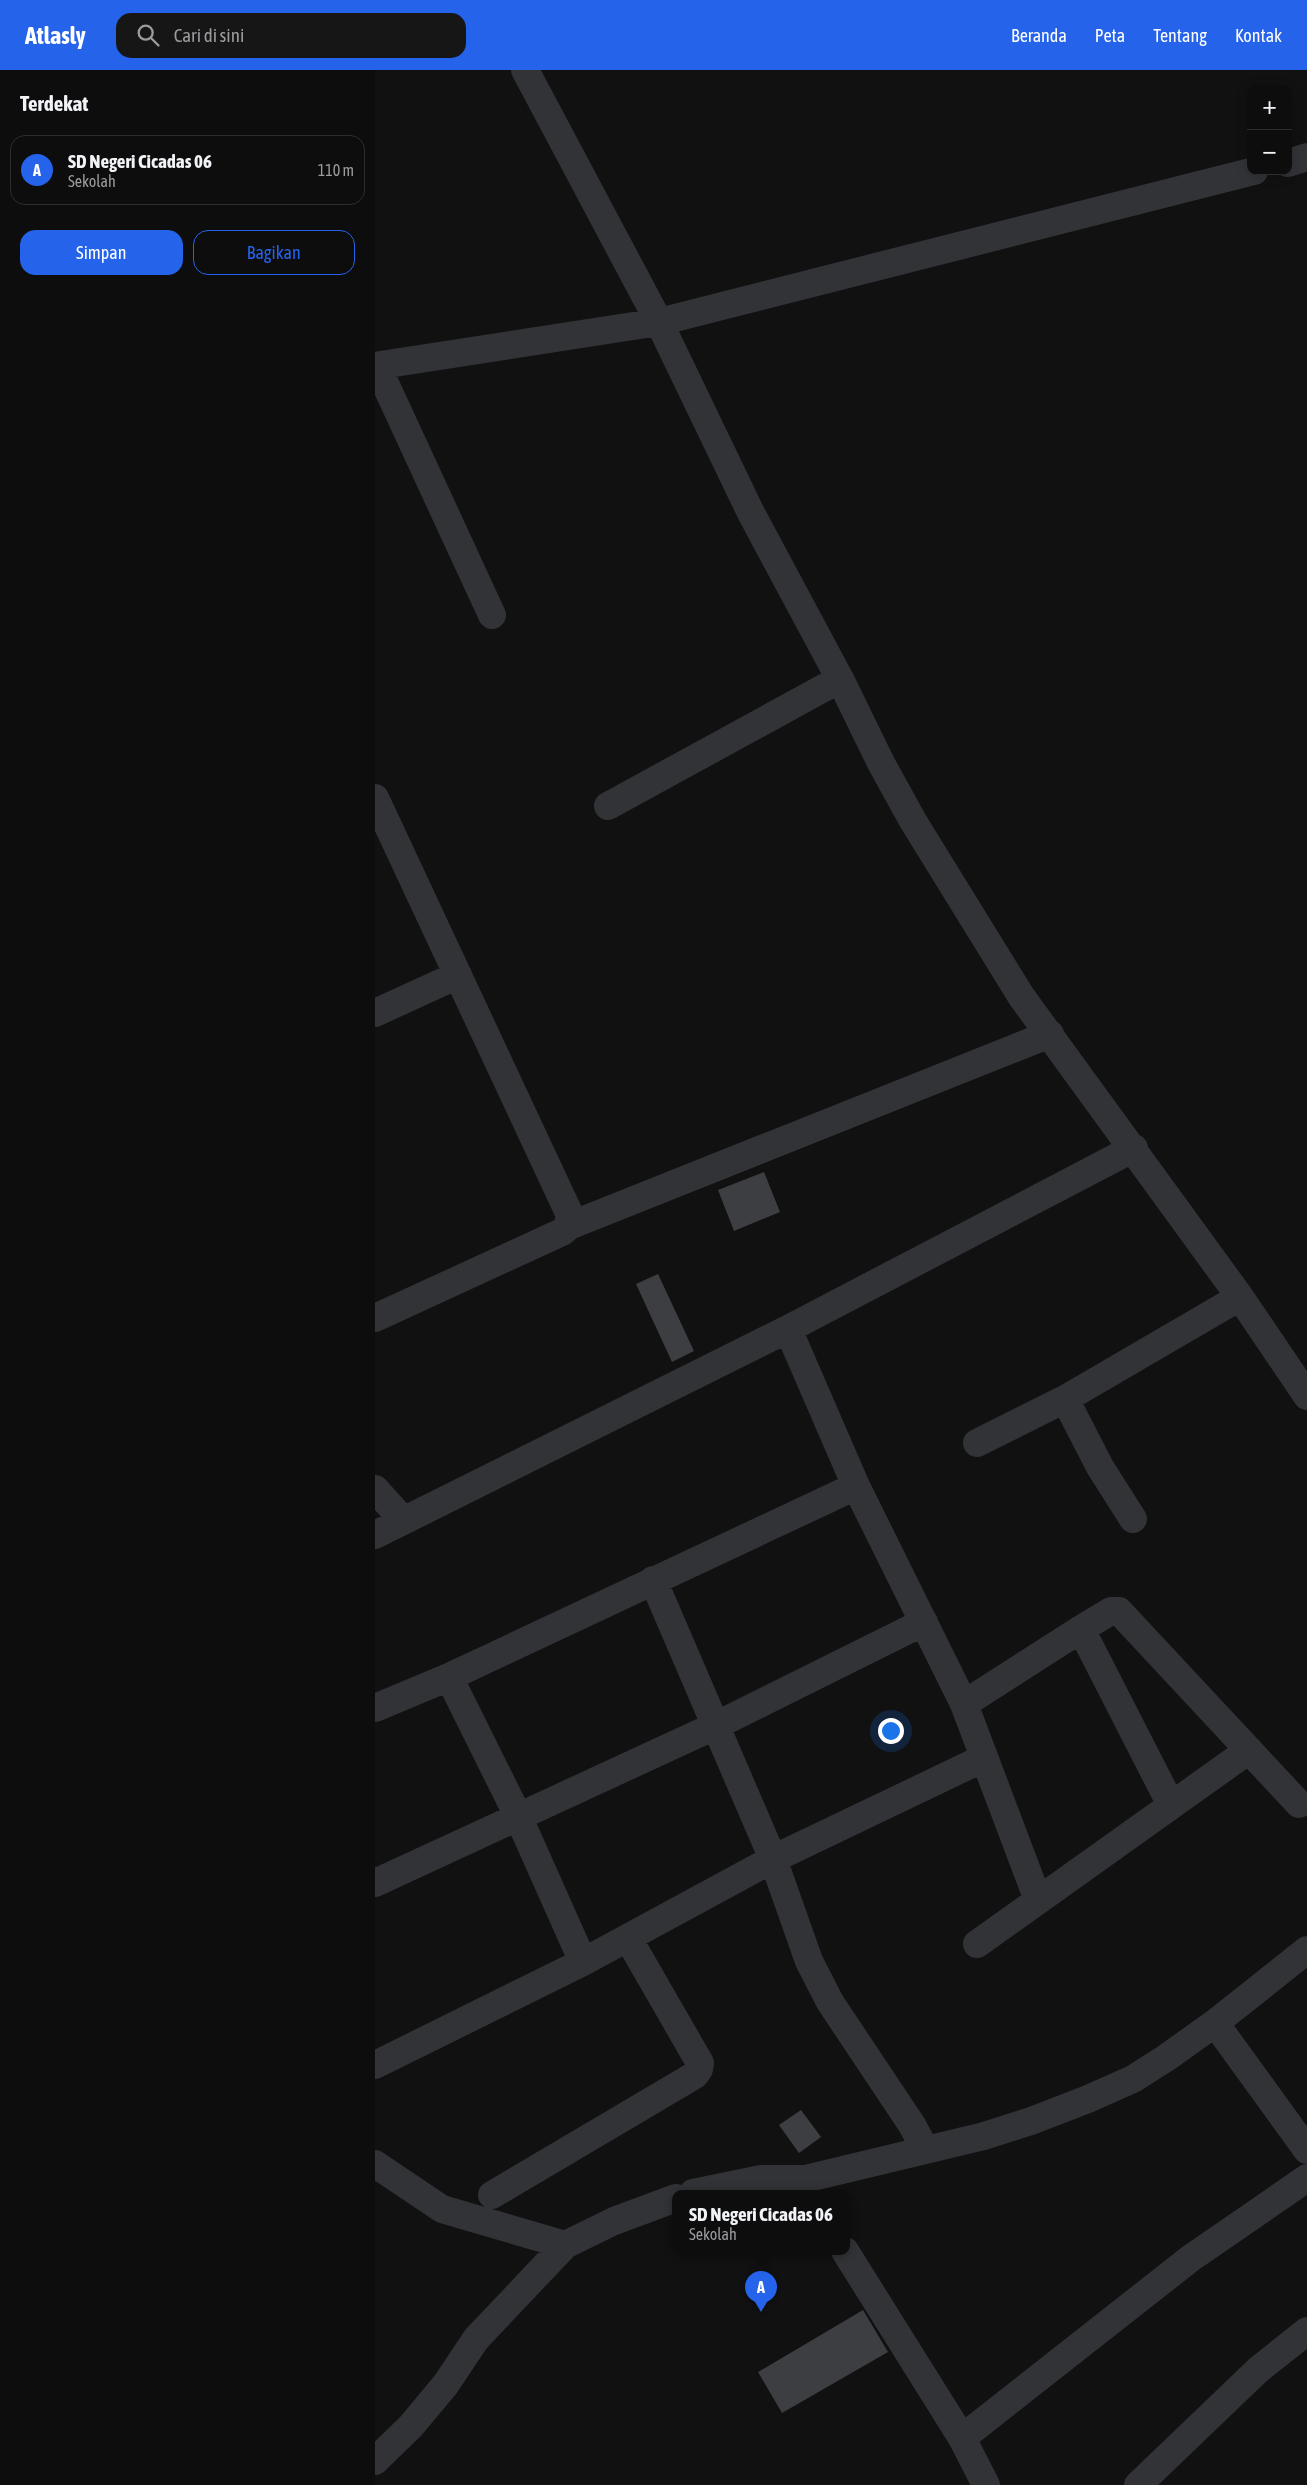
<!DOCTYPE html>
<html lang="id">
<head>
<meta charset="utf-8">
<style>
	:root { --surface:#0d0d0e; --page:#161617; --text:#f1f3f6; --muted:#9a9c9e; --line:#2d2d2e; --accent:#2563eb }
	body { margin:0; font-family:"Asap Condensed",sans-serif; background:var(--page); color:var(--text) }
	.controls { position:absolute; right:15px; top:15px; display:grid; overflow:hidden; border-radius:10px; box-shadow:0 2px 12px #0003 }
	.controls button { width:45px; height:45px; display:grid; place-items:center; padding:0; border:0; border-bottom:1px solid var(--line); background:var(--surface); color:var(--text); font:25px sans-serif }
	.you { position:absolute; left:515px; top:1660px; width:18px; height:18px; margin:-12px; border:4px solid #fff; border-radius:50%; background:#1a73e8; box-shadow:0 0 0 8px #1a73e833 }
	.badge { display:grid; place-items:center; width:32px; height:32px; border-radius:50%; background:var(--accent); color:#fff; font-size:16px; font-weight:700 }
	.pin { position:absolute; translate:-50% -41px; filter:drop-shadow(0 1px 2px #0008) }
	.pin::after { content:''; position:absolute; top:26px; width:18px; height:15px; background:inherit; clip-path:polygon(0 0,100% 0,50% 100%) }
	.popup { position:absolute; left:297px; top:2120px; width:178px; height:65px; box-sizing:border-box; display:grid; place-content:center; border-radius:10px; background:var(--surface); filter:drop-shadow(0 1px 4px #0005); font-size:16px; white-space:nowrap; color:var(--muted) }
	.popup b { font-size:19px; color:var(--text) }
	.popup::after { content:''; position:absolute; left:50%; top:100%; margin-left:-10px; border:10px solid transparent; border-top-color:var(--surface) }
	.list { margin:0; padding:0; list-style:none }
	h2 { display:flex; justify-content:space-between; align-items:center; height:65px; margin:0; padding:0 20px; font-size:21px }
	h2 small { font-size:16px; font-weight:400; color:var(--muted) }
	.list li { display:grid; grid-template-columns:32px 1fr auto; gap:15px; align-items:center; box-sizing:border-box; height:70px; margin:0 10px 10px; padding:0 10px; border:1px solid var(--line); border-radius:15px }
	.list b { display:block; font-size:19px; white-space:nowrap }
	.list p { margin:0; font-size:16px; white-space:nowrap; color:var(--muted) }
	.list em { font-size:16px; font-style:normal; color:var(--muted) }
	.actions { display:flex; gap:10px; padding:15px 20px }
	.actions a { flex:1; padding:11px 0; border:1px solid var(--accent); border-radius:15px; text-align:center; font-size:18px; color:var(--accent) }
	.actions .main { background:var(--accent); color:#fff }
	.icon { flex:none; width:28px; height:28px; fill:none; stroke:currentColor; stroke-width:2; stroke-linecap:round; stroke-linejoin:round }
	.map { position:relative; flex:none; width:932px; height:2415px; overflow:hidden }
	header { display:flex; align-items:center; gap:30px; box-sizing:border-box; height:70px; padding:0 25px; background:var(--accent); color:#fff }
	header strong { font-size:24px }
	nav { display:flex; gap:28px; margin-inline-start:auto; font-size:18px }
	.search { width:350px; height:45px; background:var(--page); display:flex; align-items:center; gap:12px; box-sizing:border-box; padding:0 18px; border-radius:15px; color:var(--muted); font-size:19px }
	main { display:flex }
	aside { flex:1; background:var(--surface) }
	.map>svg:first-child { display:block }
	.building { fill:#3d3e42 }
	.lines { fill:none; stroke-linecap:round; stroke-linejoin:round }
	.minor { stroke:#323337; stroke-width:28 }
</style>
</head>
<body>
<header>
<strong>Atlasly</strong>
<div class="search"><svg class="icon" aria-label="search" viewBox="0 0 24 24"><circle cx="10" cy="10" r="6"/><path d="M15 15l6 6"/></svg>Cari di sini</div>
<nav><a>Beranda</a><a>Peta</a><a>Tentang</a><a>Kontak</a></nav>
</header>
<main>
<aside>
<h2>Terdekat<small></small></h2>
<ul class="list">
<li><span class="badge">A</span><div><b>SD Negeri Cicadas 06</b><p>Sekolah</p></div><em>110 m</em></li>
</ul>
<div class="actions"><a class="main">Simpan</a><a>Bagikan</a></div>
</aside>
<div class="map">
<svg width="932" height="2415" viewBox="0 0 932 2415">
	<rect width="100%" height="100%" fill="#111112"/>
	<path class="building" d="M389,1102L405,1142L359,1161L343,1120Z
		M283,1204L319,1281L297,1292L261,1214Z
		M426,2040L446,2067L424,2083L404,2055Z
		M488,2240L513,2282L407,2343L383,2302Z"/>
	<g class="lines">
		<path class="minor" d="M150,0L284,252L376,443L465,609L506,693L538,751L646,926L865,1227L932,1326
			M913,93L932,87
			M0,296L284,252L879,101
			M2,296L117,545
			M0,728L194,1143V1156L187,1162L0,1248
			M233,736L465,609
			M0,943L83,905
			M194,1156L675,964
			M413,1259L481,1416L589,1634L663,1830
			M690,1329L725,1397L758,1449
			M602,1373L690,1329L865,1227
			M0,1419L28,1450
			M0,1465L413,1259L759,1078
			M278,1510L398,1789L434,1891L455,1932L537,2055L550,2079
			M706,1559L796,1735
			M74,1607L143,1746L208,1892
			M589,1634L706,1559L736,1541H744L924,1734
			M0,1638L74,1607L481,1416
			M0,1813L342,1655L549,1552
			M602,1874L874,1680
			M840,1953L932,2080
			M0,1995L208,1892L398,1789L609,1688
			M0,2094L67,2139L190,2175
			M318,2123L386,2109H430L609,2066L656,2051L713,2029L758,2009L791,1988L840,1953L932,1880
			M117,2125L320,2005L324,1999L325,1993L253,1868
			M470,2181L587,2368L611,2415
			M587,2368L816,2188L932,2108
			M0,2391L36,2356L71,2314L101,2269L190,2175L239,2151L301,2128
			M763,2415L883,2300L932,2261"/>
	</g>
</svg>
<div class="controls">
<button>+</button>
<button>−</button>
</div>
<div class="you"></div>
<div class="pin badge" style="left:386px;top:2242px">A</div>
<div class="popup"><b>SD Negeri Cicadas 06</b>Sekolah</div>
</div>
</main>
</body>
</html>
